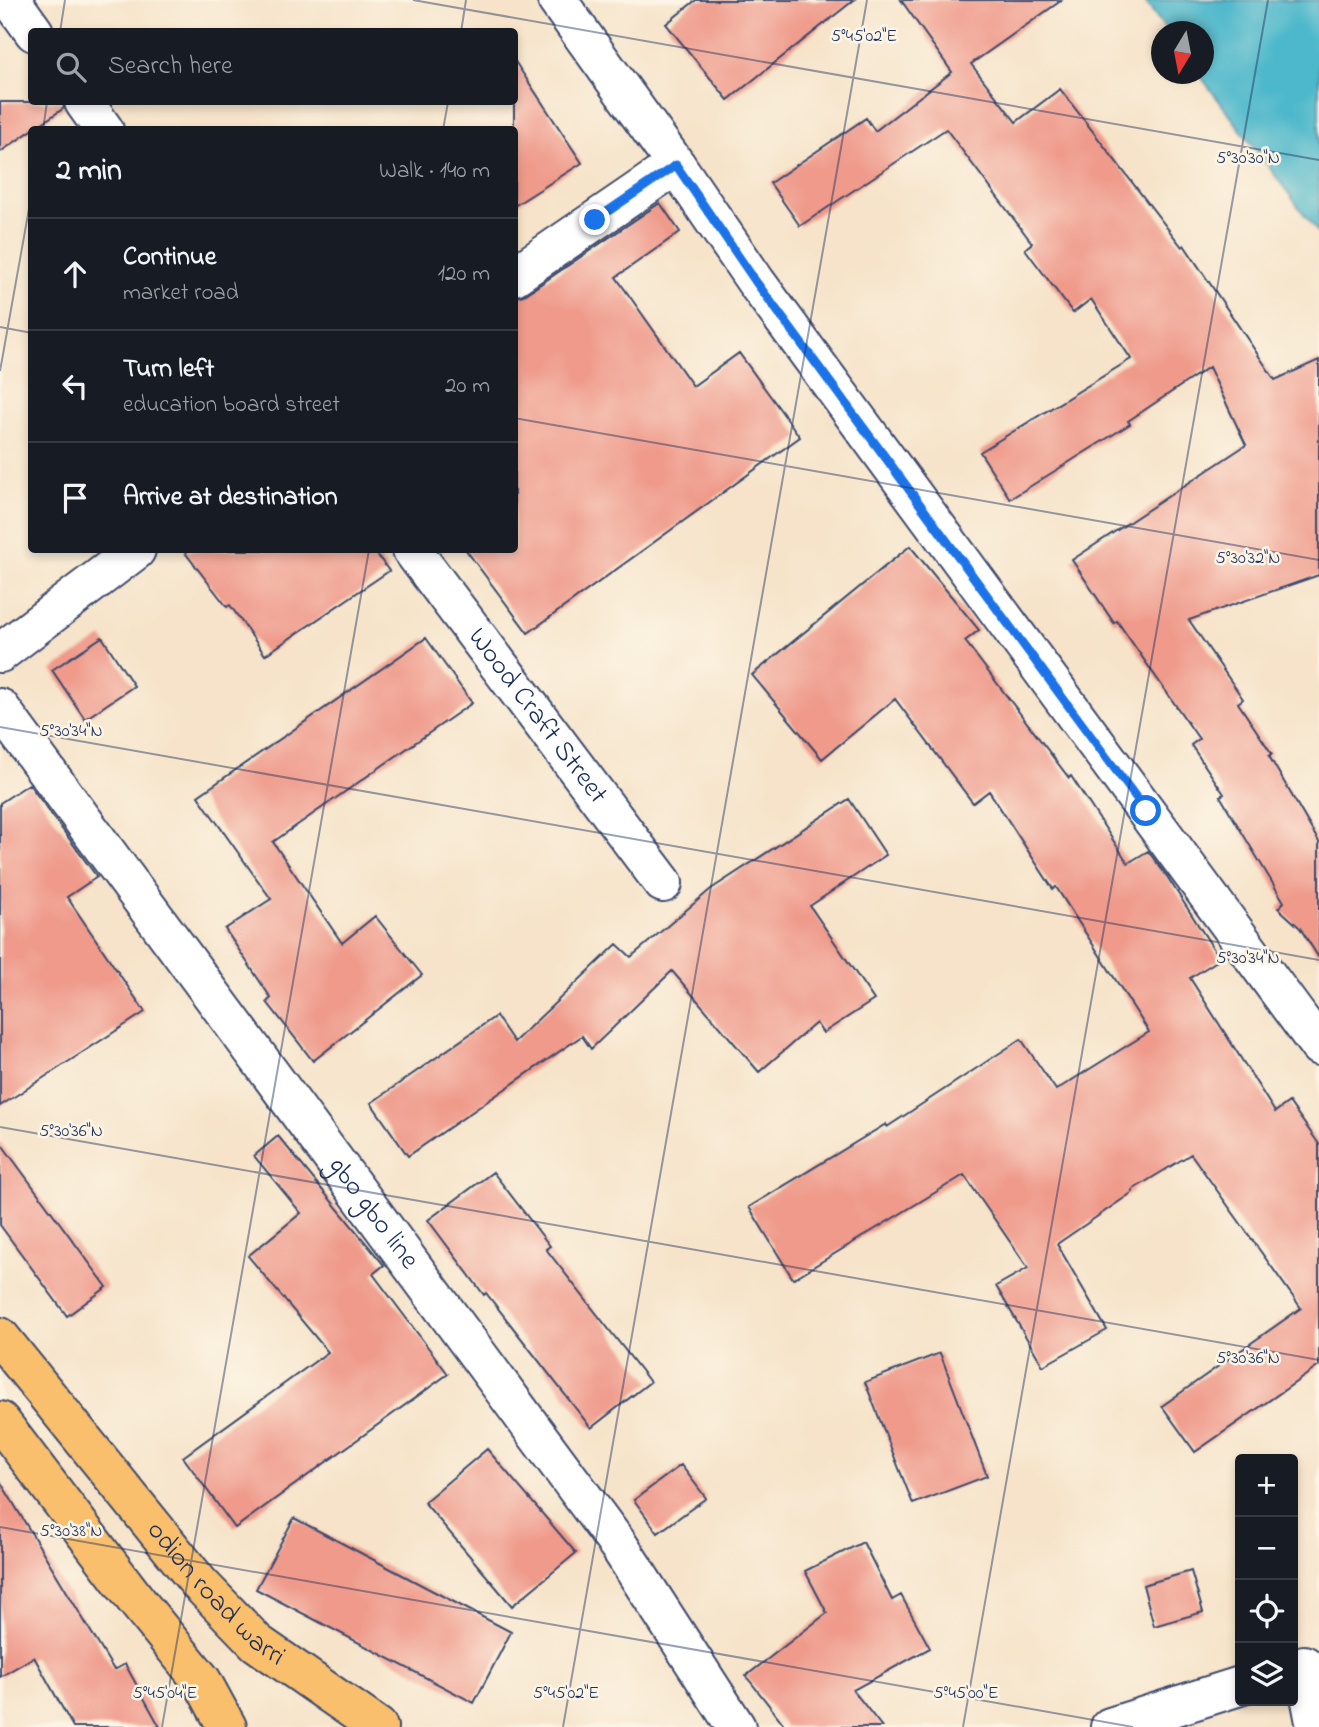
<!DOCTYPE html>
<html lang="en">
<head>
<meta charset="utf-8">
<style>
	:root { --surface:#171b24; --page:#242831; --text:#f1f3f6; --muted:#9ea1a6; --line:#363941 }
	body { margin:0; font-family:"Indie Flower",sans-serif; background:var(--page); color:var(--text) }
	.controls { position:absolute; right:21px; bottom:21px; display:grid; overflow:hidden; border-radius:7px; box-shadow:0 4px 10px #0003 }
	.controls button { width:63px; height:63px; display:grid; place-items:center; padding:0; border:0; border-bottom:2px solid var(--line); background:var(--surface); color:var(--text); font:35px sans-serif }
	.compass { position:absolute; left:1151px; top:21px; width:63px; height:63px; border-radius:50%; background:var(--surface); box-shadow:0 4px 10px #0003; rotate:190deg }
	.stop { position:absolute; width:21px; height:21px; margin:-16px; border:5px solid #1a73e8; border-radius:50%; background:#fff }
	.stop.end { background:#1a73e8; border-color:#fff; box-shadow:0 2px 7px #0008 }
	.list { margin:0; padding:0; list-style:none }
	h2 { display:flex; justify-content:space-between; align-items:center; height:91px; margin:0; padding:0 28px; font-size:30px }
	h2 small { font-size:23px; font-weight:400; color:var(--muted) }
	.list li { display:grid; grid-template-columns:46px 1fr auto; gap:21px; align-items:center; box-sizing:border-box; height:112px; padding:0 28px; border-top:2px solid var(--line) }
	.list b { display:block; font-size:26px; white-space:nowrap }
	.list p { margin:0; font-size:23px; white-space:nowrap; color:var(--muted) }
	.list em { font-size:23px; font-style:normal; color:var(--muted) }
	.icon { flex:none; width:38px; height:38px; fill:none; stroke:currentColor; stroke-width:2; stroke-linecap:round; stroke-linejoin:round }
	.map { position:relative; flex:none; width:1319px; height:1727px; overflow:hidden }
	.search { position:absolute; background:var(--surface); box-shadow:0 4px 10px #0003; left:28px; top:28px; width:490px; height:77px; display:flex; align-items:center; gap:18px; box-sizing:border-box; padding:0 24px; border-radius:7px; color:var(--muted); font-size:26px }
	.panel { position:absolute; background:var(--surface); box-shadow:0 4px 10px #0003; left:28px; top:126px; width:490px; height:427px; border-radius:7px }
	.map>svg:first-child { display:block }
	.water { fill:#4eb8cb; stroke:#347494; stroke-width:2 }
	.building { fill:#ef9a8a }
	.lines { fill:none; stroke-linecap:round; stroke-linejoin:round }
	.minor-casing { stroke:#3c4a6e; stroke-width:42 }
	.major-casing { stroke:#3c4a6e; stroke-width:42 }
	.minor { stroke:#fff; stroke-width:38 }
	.major { stroke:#f9bf6c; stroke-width:38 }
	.route { stroke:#1a73e8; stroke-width:9 }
	.ticks { fill:none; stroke:#1b2f5e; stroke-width:2; stroke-opacity:0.45 }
	.labels { text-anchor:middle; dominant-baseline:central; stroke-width:5; stroke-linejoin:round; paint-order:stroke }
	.street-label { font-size:28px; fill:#1b2f5e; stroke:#fcf5e5 }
	.ticks-label { font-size:18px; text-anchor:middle; fill:#1b2f5e; stroke:#fcf5e5; stroke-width:5; stroke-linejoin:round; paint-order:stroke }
</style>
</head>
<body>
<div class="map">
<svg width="1319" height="1727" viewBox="0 0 1319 1727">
	<rect width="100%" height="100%" fill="#fcf5e5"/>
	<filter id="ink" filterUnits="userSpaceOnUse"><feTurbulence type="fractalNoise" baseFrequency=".0143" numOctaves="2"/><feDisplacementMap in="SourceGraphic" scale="14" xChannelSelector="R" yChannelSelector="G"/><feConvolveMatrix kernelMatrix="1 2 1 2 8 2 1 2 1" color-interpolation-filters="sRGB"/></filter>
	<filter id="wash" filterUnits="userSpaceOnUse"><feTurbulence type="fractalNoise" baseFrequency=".00686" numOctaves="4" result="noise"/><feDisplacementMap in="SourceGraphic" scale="28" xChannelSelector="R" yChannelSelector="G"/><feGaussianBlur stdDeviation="1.57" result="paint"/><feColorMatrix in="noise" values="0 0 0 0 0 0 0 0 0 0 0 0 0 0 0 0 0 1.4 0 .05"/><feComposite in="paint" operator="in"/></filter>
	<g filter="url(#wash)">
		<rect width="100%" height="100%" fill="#f6e3c9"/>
		<path class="water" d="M1144,0H1319V234L1199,74H1204V32L1167,31Z"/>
		<g id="blocks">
			<path class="building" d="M696,0H854L728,100L666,24Z
				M901,0H1062L971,64L1016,122L1060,89L1182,247L1184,245L1275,380L1319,360V575L1189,620L1243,699L1238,703L1272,754L1269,756L1319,842V958L1300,928L1278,908L1284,902L1220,796L1224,794L1191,745L1199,739L1117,621L1114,623L1072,560L1246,445L1209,367L1128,421L1130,424L1010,499L980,452L1131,359L1091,299L1073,313L1025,249L1032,243L946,129L800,226L770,183L866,118L875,131L952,72Z
				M514,60L582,163L514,206Z
				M0,102H63L64,108L0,152Z
				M660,203L680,232L616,277L693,386L739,353L800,437L528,633L466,550H514V298L526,294Z
				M910,546L979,630L965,641L1069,778L1071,776L1128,863L1148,851L1168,878L1220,959L1190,978L1275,1112L1289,1102L1319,1144V1366L1195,1452L1162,1406L1301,1308L1191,1154L1132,1190L1133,1192L1057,1244L1107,1330L1043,1366L996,1286L1028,1268L964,1175L793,1279L749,1207L886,1124L887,1127L1021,1039L1056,1090L1149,1032L1056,887L1053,889L989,791L973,803L895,699L822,759L752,675Z
				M183,550H374L389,571L265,655L230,605L227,607Z
				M102,637L134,686L85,719L52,670Z
				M426,638L472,703L273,842L342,943L375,916L422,975L313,1061L267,1002L271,998L225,929L271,899L198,796Z
				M29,784L97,877L67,897L145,1012L0,1106V803Z
				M849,799L886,855L810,906L874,1000L823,1033L816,1023L759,1072L672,971L591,1049L582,1036L408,1156L371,1103L496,1016L514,1042L617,944L631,957L711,889Z
				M278,1136L384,1265L373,1274L448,1374L235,1528L183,1457L328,1352L248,1256L301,1213L254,1156Z
				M0,1142L107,1287L67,1316L0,1225Z
				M493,1172L550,1246L546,1249L650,1382L591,1428L486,1293L484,1295L428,1220Z
				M940,1353L987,1476L913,1504L865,1382Z
				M487,1449L576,1553L512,1606L424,1502Z
				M681,1465L706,1498L658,1533L634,1500Z
				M0,1481L114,1670L125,1664L160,1727H73L34,1657L0,1677Z
				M294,1518L511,1632L474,1703L256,1589Z
				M863,1542L892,1600L901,1595L930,1648L853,1690L882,1727H786L746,1676L827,1613L805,1571Z
				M1191,1571L1203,1612L1154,1626L1143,1585Z"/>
		</g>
	</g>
	<g filter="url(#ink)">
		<use href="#blocks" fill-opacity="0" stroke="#3c4a6e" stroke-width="2"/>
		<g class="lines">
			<defs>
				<g id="minor">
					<path d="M11,0L34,32"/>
					<path d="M557,0L676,165L756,282L1319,1046"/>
					<path d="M84,102L104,130"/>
					<path d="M514,276L676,165"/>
					<path id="s1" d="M412,550L663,883"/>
					<path d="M0,653L136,550"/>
					<path id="s2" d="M0,708L619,1546L736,1727"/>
					<path d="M1304,1665L1316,1727"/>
					<path d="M1110,1727L1240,1686"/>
				</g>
				<g id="major">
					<path id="s3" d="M0,1337L199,1583L257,1643L378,1727"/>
					<path d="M0,1421L136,1600L202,1681L227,1727"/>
				</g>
			</defs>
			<use href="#minor" class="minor-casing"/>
			<use href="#major" class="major-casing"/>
			<use href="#minor" class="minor"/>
			<use href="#major" class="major"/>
		</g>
	</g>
	<g class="lines" filter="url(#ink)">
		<path class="route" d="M595,220L676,165L756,282L1146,811"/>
	</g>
	<path class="ticks" d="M413,0L1319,160M60,32L65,0M461,32L466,0M43,130L47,102M443,130L448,102M0,327L32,333M0,371L32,192M514,418L1319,560M0,727L1319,960M0,1127L1319,1360M0,1527L1133,1727M162,1727L369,550M563,1727L867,0M963,1727L1268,0"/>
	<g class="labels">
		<g class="street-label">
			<text stroke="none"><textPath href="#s1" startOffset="208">Wood Craft Street</textPath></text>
			<text stroke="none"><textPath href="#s2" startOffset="628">gbo gbo line</textPath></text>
			<text stroke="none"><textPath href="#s3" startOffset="336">odion road warri</textPath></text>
		</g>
	</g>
	<g class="ticks-label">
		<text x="864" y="41">5°45'02"E</text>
		<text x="1248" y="163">5°30'30"N</text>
		<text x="1248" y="563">5°30'32"N</text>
		<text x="71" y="736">5°30'34"N</text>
		<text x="1248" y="963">5°30'34"N</text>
		<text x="71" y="1136">5°30'36"N</text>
		<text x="1248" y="1363">5°30'36"N</text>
		<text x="71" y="1536">5°30'38"N</text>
		<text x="165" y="1698">5°45'04"E</text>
		<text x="566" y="1698">5°45'02"E</text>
		<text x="966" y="1698">5°45'00"E</text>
	</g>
</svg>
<div class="controls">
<button>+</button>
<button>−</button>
<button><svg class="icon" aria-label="locate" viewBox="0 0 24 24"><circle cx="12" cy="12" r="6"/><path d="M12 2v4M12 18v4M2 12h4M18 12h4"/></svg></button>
<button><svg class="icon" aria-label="layers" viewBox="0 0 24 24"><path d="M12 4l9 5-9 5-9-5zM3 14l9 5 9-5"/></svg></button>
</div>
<svg class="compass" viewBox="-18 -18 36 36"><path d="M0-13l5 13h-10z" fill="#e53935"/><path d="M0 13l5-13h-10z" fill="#9ea1a6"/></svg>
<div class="stop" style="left:1146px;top:811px"></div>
<div class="stop end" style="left:595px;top:220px"></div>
<div class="search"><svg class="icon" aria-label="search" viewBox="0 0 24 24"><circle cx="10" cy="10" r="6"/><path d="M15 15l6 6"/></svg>Search here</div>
<section class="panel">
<h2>2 min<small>Walk · 140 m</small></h2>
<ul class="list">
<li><svg class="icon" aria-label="ahead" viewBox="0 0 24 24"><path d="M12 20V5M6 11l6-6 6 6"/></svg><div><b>Continue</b><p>market road</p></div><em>120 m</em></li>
<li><svg class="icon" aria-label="left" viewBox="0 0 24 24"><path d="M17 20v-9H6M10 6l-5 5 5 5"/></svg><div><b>Turn left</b><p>education board street</p></div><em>20 m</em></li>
<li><svg class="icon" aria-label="arrive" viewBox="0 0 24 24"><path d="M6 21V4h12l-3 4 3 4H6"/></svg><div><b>Arrive at destination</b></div></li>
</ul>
</section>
</div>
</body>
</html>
